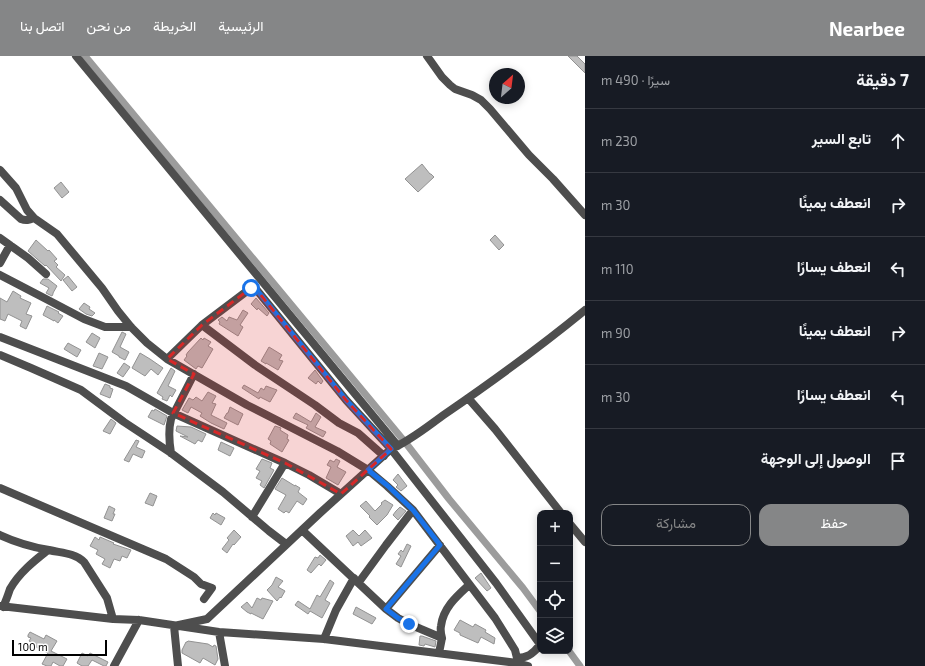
<!DOCTYPE html>
<html lang="ar">
<head>
<meta charset="utf-8">
<style>
	:root { --surface:#171b24; --page:#20242c; --text:#f1f3f6; --muted:#9ea1a6; --line:#363941; --accent:#858687 }
	body { margin:0; font-family:"Exo 2",Vazirmatn,sans-serif; background:var(--page); color:var(--text); direction:rtl }
	.controls { position:absolute; right:12px; bottom:12px; display:grid; overflow:hidden; border-radius:8px; box-shadow:0 2px 10px #0003 }
	.controls button { width:36px; height:36px; display:grid; place-items:center; padding:0; border:0; border-bottom:1px solid var(--line); background:var(--surface); color:var(--text); font:20px sans-serif }
	.compass { position:absolute; left:489px; top:12px; width:36px; height:36px; border-radius:50%; background:var(--surface); box-shadow:0 2px 10px #0003; rotate:28deg }
	.scale { position:absolute; left:12px; bottom:10px; width:95px; box-sizing:border-box; padding-left:4px; border:2px solid #000; border-top:0; font-size:11px; line-height:14px; white-space:nowrap; color:#000; -webkit-text-stroke:3px #fff; paint-order:stroke }
	.stop { position:absolute; width:12px; height:12px; margin:-9px; border:3px solid #1a73e8; border-radius:50%; background:#fff }
	.stop.end { background:#1a73e8; border-color:#fff; box-shadow:0 1px 4px #0008 }
	.list { margin:0; padding:0; list-style:none }
	h2 { display:flex; justify-content:space-between; align-items:center; height:52px; margin:0; padding:0 16px; font-size:17px }
	h2 small { font-size:13px; font-weight:400; color:var(--muted) }
	.list li { display:grid; grid-template-columns:26px 1fr auto; gap:12px; align-items:center; box-sizing:border-box; height:64px; padding:0 16px; border-top:1px solid var(--line) }
	.list b { display:block; font-size:15px; white-space:nowrap }
	.list em { font-size:13px; font-style:normal; color:var(--muted) }
	.actions { display:flex; gap:8px; padding:12px 16px }
	.actions a { flex:1; padding:9px 0; border:1px solid var(--accent); border-radius:12px; text-align:center; font-size:14px; color:var(--accent) }
	.actions .main { background:var(--accent); color:#fff }
	.icon { flex:none; width:22px; height:22px; fill:none; stroke:currentColor; stroke-width:2; stroke-linecap:round; stroke-linejoin:round }
	.map { position:relative; flex:none; width:585px; height:610px; overflow:hidden; direction:ltr }
	header { display:flex; align-items:center; gap:24px; box-sizing:border-box; height:56px; padding:0 20px; background:var(--accent); color:#fff }
	header strong { font-size:19px }
	nav { display:flex; gap:22px; margin-inline-start:auto; font-size:14px }
	main { display:flex }
	aside { flex:1; background:var(--surface) }
	.map>svg:first-child { display:block }
	.lines { fill:none; stroke-linecap:round; stroke-linejoin:round }
	.canal { stroke:#9c9c9c; stroke-width:7 }
	.building { fill:#bebebe; stroke:#929292 }
	.minor { stroke:#4e4e4e; stroke-width:8 }
	.route { stroke:#1a73e8; stroke-width:5 }
	.marked { fill:#d62828; fill-opacity:0.2; stroke:#d62828; stroke-width:3; stroke-dasharray:8 5; stroke-linejoin:round }
</style>
</head>
<body>
<header>
<strong>Nearbee</strong>
<nav><a>الرئيسية</a><a>الخريطة</a><a>من نحن</a><a>اتصل بنا</a></nav>
</header>
<main>
<aside>
<h2>7 دقيقة<small>سيرًا · 490 m</small></h2>
<ul class="list">
<li><svg class="icon" aria-label="ahead" viewBox="0 0 24 24"><path d="M12 20V5M6 11l6-6 6 6"/></svg><div><b>تابع السير</b></div><em>230 m</em></li>
<li><svg class="icon" aria-label="right" viewBox="0 0 24 24"><path d="M7 20v-9h11M14 6l5 5-5 5"/></svg><div><b>انعطف يمينًا</b></div><em>30 m</em></li>
<li><svg class="icon" aria-label="left" viewBox="0 0 24 24"><path d="M17 20v-9H6M10 6l-5 5 5 5"/></svg><div><b>انعطف يسارًا</b></div><em>110 m</em></li>
<li><svg class="icon" aria-label="right" viewBox="0 0 24 24"><path d="M7 20v-9h11M14 6l5 5-5 5"/></svg><div><b>انعطف يمينًا</b></div><em>90 m</em></li>
<li><svg class="icon" aria-label="left" viewBox="0 0 24 24"><path d="M17 20v-9H6M10 6l-5 5 5 5"/></svg><div><b>انعطف يسارًا</b></div><em>30 m</em></li>
<li><svg class="icon" aria-label="arrive" viewBox="0 0 24 24"><path d="M6 21V4h12l-3 4 3 4H6"/></svg><div><b>الوصول إلى الوجهة</b></div></li>
</ul>
<div class="actions"><a class="main">حفظ</a><a>مشاركة</a></div>
</aside>
<div class="map">
<svg width="585" height="610" viewBox="0 0 585 610">
	<rect width="100%" height="100%" fill="#fff"/>
	<g class="lines">
		<path class="canal" d="M85,0L405,386L449,443L523,532L540,555
			M569,595L580,610"/>
	</g>
	<path class="building" d="M568,0H577L585,8V17Z
		M422,108L430,118H431L434,121L418,136L405,123Z
		M61,126L69,136L62,142L54,132Z
		M495,179L504,189L499,194L490,184Z
		M36,184L48,195L49,194L57,203L54,205L58,209L56,211L65,219L61,225L46,209L45,210L28,195Z
		M68,220L77,231L72,235L63,224Z
		M43,223H48L57,230L53,237V238L52,240L46,237L49,232L40,227Z
		M13,235L21,240L20,242L31,247L26,258L32,260L26,273L20,270L22,265L8,258L5,265L0,263V242L7,246Z
		M256,242L269,257L267,260L258,252L257,254L251,248Z
		M84,247L90,251L89,253L95,257L92,260L86,258L79,253Z
		M47,250L59,256L58,257L63,260L58,267L54,264V265L43,259Z
		M243,254L248,257L240,269L243,271L238,280L219,268L220,266L218,264L222,261L227,265L229,261L237,264Z
		M122,276L126,278L120,291L129,296L125,304L119,301V300L112,296Z
		M92,277L100,282L95,292L86,286Z
		M201,282L203,284L204,282L211,286L208,290L213,293L202,312L198,310L196,313L184,304L187,300L186,299L188,296Z
		M68,287L81,294L77,301L64,293Z
		M269,291L282,299L279,304L283,305L278,314L266,307V308L261,305Z
		M99,297L108,301L102,313L93,310Z
		M140,297L150,303L163,312L158,319L151,313L145,320L132,312Z
		M124,307L130,311L123,321L117,317Z
		M171,312L175,315L168,330L176,334L172,341L170,339L167,345L162,343L163,341L157,337Z
		M315,314L323,325L321,328L318,325L316,328L308,322Z
		M105,328L110,330V332L113,333L110,342L100,338Z
		M244,329L258,337L261,332L264,334L266,330L277,334L270,346L260,341L259,343L242,332Z
		M208,336L216,340L212,347L216,348L211,359L227,367L224,373L211,367L200,360L202,357L191,351L188,357L182,354L189,342L193,344L196,341L202,345Z
		M230,351L243,358L238,369L224,362L227,357H228Z
		M155,353L167,360L164,369L148,361L152,354L154,355Z
		M296,357L311,366L316,357L321,361L315,371L326,376L323,381L306,372L308,369L293,362Z
		M111,363L116,367L110,378L103,375Z
		M177,370L191,371L206,378L202,386L198,384L195,388L180,380L188,381L176,375Z
		M275,370L281,372L280,374L288,379L287,383L289,384L282,396L270,388L271,385L268,383Z
		M136,384L139,385L136,391L145,395L142,402L133,398L129,406L124,404Z
		M221,386L234,392L230,400L218,394Z
		M262,403L272,407L270,412L274,414L264,432L260,429L262,425L256,422L260,415L256,413Z
		M336,403L340,405L337,411L346,416L338,429L326,422L331,411L327,409L330,404L334,406Z
		M398,418L407,430L401,435L396,431L398,429L393,424Z
		M282,422L295,430V429L300,432L298,436L307,443L303,449L297,445L289,457L286,455L284,457L278,453L286,439L275,433Z
		M150,437L157,440L153,450L145,447Z
		M385,444L393,449L387,459L377,469L369,461L370,460L360,450L366,445L375,455L382,448L381,447Z
		M109,450L115,453L113,458H115L112,465L104,462Z
		M400,451L406,455L398,464L393,459L396,455Z
		M213,457L215,459L216,457L225,462L221,469L210,462Z
		M234,474L241,481L234,489L233,488L227,497L222,493L229,484L227,482Z
		M353,474L359,480L365,474L372,482L361,490L358,486L353,490L346,480Z
		M95,481L99,484L100,481L114,487L113,488L131,494L127,502L122,500L120,505L114,503L110,512L102,508L105,503L96,498L98,494L90,490Z
		M407,488L411,490L401,511L396,508L401,500L398,498L401,494L403,496Z
		M320,499L326,504L321,510L319,508L311,517L307,514L315,501L318,502Z
		M481,517L491,532L487,535L475,522Z
		M276,521L283,525L278,531L285,535L281,542L280,541L277,545L267,534L272,529Z
		M330,524L334,527L325,544L330,547L322,562L310,555L308,558L295,549L298,545L310,553L317,539L320,541Z
		M257,542L261,544L262,542L273,545L263,563L251,557V558L247,556L241,551L247,546L252,552Z
		M356,551L376,562L372,568L353,558Z
		M460,564L473,571L475,568L486,574L485,576L495,582L494,588L481,581L478,587L460,579V577L454,574Z
		M30,576L44,583L46,579L57,585L51,595L67,603L63,610H60L53,606L51,610H47L42,608L48,597L36,591L37,590L29,585L31,582L28,581V579Z
		M420,580H422L436,585L435,591L425,588L424,590L419,589Z
		M188,585L208,588L213,591L214,589L216,590L218,603L215,609L203,602L200,607L182,597V594L186,586H187Z
		M82,597L88,600L90,597L108,606L106,610H104L92,604L88,610H82L77,607Z"/>
	<g class="lines">
		<path class="minor" d="M76,0L398,390
			M427,0L442,21L450,29L455,33L472,39L481,44L490,53L529,99L553,123L585,159
			M0,114L16,132L27,154L34,162L57,178L102,232L118,255L131,271L147,287L167,303L247,349L337,395L368,414L387,430L413,454L495,562L515,594L517,602V607
			M0,144L21,163C26,165 29,164 34,162
			M0,182L28,202L46,218
			M0,207L10,189
			M0,219L48,244L84,263L105,271H131
			M202,269L255,309L315,349L339,367L358,377L384,400
			M0,281L126,330L173,357L285,407L309,419L341,438
			M0,299L31,312L81,334L124,366L171,397L223,436L269,475L286,488
			M167,303L202,269L251,232L253,231L256,233L346,344L391,393L496,527L539,587V590C533,598 527,602 517,602
			M468,342L495,373L561,457
			M171,397C169,385 168,375 171,363L194,318
			M0,432L166,503L194,521L201,528L212,532L204,543
			M252,461L285,407
			M570,468L585,486
			M302,474L386,553L398,562L409,568L442,582L439,597
			M0,479C15,486 32,491 49,494C61,497 75,497 84,506L107,542L113,563
			M359,526L386,489L413,454
			M0,550L113,563L139,564L219,576L324,583L517,607L528,610
			M3,551C6,545 8,539 10,533C19,517 34,505 48,494
			M386,553L440,489
			M219,576L225,610
			M442,582C441,578 440,574 441,570C443,552 457,540 469,529
			M324,583L336,554L354,522
			M114,610L139,564
			M178,610L174,570L207,563L320,457L391,393C410,385 428,370 445,358C493,325 540,291 585,254"/>
	</g>
	<g class="lines">
		<path class="route" d="M251,232L253,231L256,233L346,344L391,393L368,414L388,430L413,454L440,489L386,553L398,562L409,568"/>
	</g>
	<path class="marked" d="M251,232L256,233L346,344L391,393L341,438L285,407L173,357L194,318L167,303L202,269Z"/>
</svg>
<div class="controls">
<button>+</button>
<button>−</button>
<button><svg class="icon" aria-label="locate" viewBox="0 0 24 24"><circle cx="12" cy="12" r="6"/><path d="M12 2v4M12 18v4M2 12h4M18 12h4"/></svg></button>
<button><svg class="icon" aria-label="layers" viewBox="0 0 24 24"><path d="M12 4l9 5-9 5-9-5zM3 14l9 5 9-5"/></svg></button>
</div>
<svg class="compass" viewBox="-18 -18 36 36"><path d="M0-13l5 13h-10z" fill="#e53935"/><path d="M0 13l5-13h-10z" fill="#9ea1a6"/></svg>
<div class="scale">100 m</div>
<div class="stop" style="left:251px;top:232px"></div>
<div class="stop end" style="left:409px;top:568px"></div>
</div>
</main>
</body>
</html>
